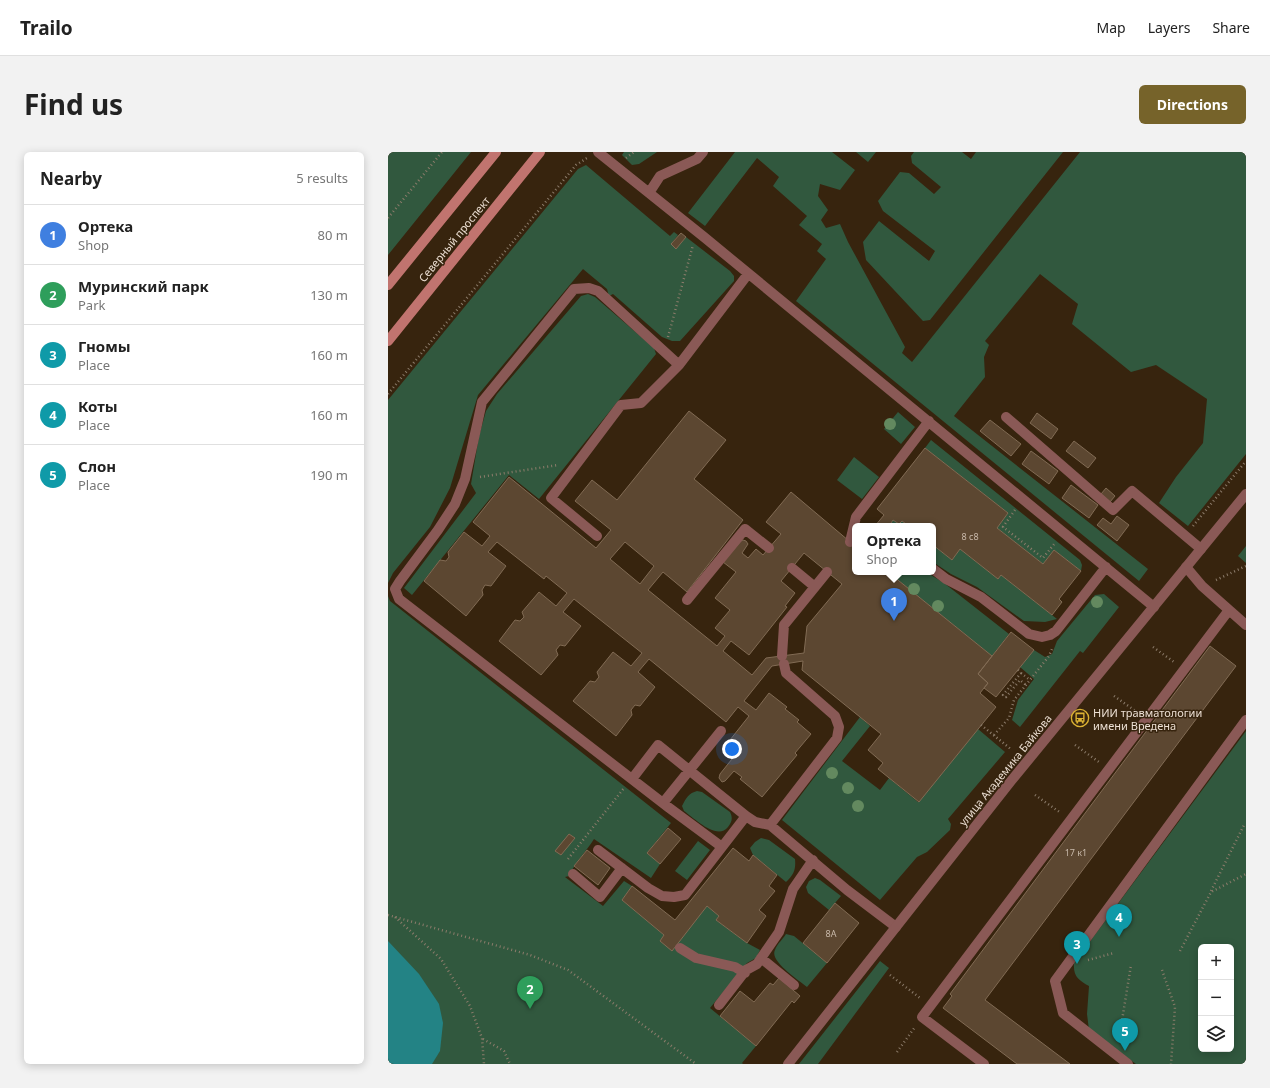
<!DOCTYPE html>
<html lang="en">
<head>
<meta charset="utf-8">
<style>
	:root { --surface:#fff; --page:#f2f2f2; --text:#222; --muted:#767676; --line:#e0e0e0; --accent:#76632a }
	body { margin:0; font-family:"Noto Sans",sans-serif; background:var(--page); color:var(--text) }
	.controls { position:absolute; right:12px; bottom:12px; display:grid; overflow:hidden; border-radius:6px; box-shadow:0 2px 10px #0003 }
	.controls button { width:36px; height:36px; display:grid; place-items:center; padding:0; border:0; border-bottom:1px solid var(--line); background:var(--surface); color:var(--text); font:20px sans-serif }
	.you { position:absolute; left:344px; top:597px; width:14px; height:14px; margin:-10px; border:3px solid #fff; border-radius:50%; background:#1a73e8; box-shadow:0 0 0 6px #1a73e833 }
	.badge { display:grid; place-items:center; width:26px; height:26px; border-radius:50%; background:var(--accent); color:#fff; font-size:13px; font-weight:700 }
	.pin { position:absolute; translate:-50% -33px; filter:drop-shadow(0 1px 2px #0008) }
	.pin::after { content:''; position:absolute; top:21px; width:14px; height:12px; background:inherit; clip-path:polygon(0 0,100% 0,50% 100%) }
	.popup { position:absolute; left:464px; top:371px; width:84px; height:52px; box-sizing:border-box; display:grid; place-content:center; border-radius:6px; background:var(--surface); filter:drop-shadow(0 1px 3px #0005); font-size:13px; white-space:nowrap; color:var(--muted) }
	.popup b { font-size:15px; color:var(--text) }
	.popup::after { content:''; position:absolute; left:50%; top:100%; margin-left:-8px; border:8px solid transparent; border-top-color:var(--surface) }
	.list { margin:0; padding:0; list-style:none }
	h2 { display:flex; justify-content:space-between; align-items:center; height:52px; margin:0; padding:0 16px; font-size:17px }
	h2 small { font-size:13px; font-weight:400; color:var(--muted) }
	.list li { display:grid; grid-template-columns:26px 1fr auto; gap:12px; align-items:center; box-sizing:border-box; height:60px; padding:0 16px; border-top:1px solid var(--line) }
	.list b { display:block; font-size:15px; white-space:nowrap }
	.list p { margin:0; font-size:13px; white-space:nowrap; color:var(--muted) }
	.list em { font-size:13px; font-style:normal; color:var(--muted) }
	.icon { flex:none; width:22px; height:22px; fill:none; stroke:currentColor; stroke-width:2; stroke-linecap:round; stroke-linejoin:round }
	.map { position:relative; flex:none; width:858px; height:912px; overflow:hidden; border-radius:6px }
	header { display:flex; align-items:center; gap:24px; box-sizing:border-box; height:56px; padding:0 20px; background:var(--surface); border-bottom:1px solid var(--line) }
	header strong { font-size:19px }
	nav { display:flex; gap:22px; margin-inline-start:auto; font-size:14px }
	.intro { display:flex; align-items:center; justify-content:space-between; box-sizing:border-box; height:96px; padding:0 24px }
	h1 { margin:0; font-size:28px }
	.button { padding:10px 18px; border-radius:6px; background:var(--accent); color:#fff; font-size:14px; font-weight:700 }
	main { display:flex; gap:24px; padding:0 24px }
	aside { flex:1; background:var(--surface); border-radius:6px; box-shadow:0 2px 10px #0003 }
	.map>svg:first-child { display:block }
	.green { fill:#31583e; fill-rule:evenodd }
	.water { fill:#238385 }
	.building { fill:#5c4731; stroke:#816b54; fill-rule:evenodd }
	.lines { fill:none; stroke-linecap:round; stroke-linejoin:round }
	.path { stroke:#8c7c6b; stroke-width:2.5; stroke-dasharray:1 3; stroke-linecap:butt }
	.service { stroke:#8a5956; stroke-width:10 }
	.tertiary { stroke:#8a5956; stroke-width:10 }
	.secondary { stroke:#c1746f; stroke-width:10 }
	.tree { fill:#63895f }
	.labels { text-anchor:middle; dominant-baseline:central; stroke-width:3; stroke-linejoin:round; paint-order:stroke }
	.number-label { font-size:9px; fill:#c8b9aa }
	.street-label { font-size:11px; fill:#ecdfd3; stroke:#37240e }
	.poi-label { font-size:11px; fill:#ecdfd3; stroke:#37240e; text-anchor:start }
</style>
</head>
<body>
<header>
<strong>Trailo</strong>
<nav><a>Map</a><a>Layers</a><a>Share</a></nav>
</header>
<div class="intro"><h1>Find us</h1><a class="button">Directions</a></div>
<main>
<aside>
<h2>Nearby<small>5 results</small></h2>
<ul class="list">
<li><span class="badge" style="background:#3f7fe0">1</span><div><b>Ортека</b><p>Shop</p></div><em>80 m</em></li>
<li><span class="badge" style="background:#2e9e5b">2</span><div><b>Муринский парк</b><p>Park</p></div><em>130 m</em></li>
<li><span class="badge" style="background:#0f9aa8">3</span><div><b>Гномы</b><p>Place</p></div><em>160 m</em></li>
<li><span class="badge" style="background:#0f9aa8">4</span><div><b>Коты</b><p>Place</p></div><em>160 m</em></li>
<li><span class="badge" style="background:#0f9aa8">5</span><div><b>Слон</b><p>Place</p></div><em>190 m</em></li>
</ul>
</aside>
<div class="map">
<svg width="858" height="912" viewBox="0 0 858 912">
	<rect width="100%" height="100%" fill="#37240e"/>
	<path class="green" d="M0,0H83L0,103Z
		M236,0H269L251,12L244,13L234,3Z
		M347,0H444L467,18L452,38L432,32L430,44L440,58L433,68L438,76L452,72L460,90L517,195L514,201L524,210L692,0H858V302L800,374L771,351L788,325L815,291L819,247L768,213L743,220L684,172L690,152L652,122L597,189L601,193L596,205L597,225L566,264L760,417L751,429L408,149L438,107L429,99L434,92L411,73L419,64L385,34L391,25L369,6L317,74L300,61Z
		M468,0H488L480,10Z
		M526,0H574L583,7L588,0H675L542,168L535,169L478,108L475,90L491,69L541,109L547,99L495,59L490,49L512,20L521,21L546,42L553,35L524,11L523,4Z
		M198,13L282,84L286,80L290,83L283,92L288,97L298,85L342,119L346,124V129L292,189H284L274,185L225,142L221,144L219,137L195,117L90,243L62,336L42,375L5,421L0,431V248L190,17Z
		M200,142L207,145L266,196L268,202L151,347L121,323L24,443L16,436L88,341L83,332L91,284L98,259L109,242L193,144Z
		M510,260L527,275L513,292L496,277Z
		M543,288L692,408L694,413L693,419L666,398L655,412L609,376L620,361L537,296Z
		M466,305L491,325L474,347L449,328Z
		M505,368L511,372L514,369L521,374H501Z
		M545,393L564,408L572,397L610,427L613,423L669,467L657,470L636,469L589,435L563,422L545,410Z
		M858,394V411L850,404Z
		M500,420H538L556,431L621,482L604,504Z
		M716,442L731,455L695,501L692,499L632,575L624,568L630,548L646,527L632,515L646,498L657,505L664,502L669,489L707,443Z
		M0,444L2,449L283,671L259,701L272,712L263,726L206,687C198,700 187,710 181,724L177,725L215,754L236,729L244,734L234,748L276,783L272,789L284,798L319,754L331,764L328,768L359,791L372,798L368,806L359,811L322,856L368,894L354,911L355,912H0Z
		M472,565L482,574L454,609L492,638L501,626L530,650L590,577L617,600L560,667L563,672L562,678L539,700L529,705L492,748L394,668Z
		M858,579V912H748L701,878L699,862L701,834C691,828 685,825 686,811ZM813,795H843V897H813Z
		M309,639L314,640L342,660C345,666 344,670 340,675C329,689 306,666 296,659L294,654C298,646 301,641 309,639Z
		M373,686L381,688L407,707C408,717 406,723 398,730L365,703L362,696L367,690Z
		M310,689L322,698L299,728L287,719Z
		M427,726L432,728L453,744L441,758L420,741L418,735L421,729Z
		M398,782L406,784L439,811L419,835C411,828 381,809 387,798C389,792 395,787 398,782Z
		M492,809L501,816L430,912H411Z"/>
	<path class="water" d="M0,789L31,822L51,852L55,871L52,899L44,912H0Z"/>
	<path class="building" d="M293,81L298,85L288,97L283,92Z
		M301,259L338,288L306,327L355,368L299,440L275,420L260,438L329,494L337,484L327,476L342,458L327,446L348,420L335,410L353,389L355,388L358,389L360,392L354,401L360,406L368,397L375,403L393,382L378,370L403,340L467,394V420H500L604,504L590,522L600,531L592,541L608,555L531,650L490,617L495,611L480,598L493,582L414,518L415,509L384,514L356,549L368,558L381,541L399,555L397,557L411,568L409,570L423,582L407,601L409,603L374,645L352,627L354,625L346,619L337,629L334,630L331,626L332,622L348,602L338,593L361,564L350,555L338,570L261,507L250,520L267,535L252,554L247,553L243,558L244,563L228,584L185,549L202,529L207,530L211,525L209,520L225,500L243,514L254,501L186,447L175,460L193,474L177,494L172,493L168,498L170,503L153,523L111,489L127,468L132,469L136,465L134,460L151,440L168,454L179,441L158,424L156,427L109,390L100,400L118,414L103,434L97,433L94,438L95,443L78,464L36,429L52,408L58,409L61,405L60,400L76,380L94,394L102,384L85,370L121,325L208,396L223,378L187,349L204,328L229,348ZM237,390L266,414L252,432L222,407ZM416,401L454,432L419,474L416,501L378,506L364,523L335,499L343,489L361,503L399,455L397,454L407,441L393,429Z
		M649,261L670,277L663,287L642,271Z
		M602,268L633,292L623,304L592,279Z
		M686,289L708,306L700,316L678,299Z
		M537,296L620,361L609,376L655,412L666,398L693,419L671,447L674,450L664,463L613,423L610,427L572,397L564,408L545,393V374H521L514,369L511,372L505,368L501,374H487L496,363L489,357Z
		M643,299L670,319L661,332L634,312Z
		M683,333L710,353L701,366L674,346Z
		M718,336L727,344L722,350L713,342Z
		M729,364L741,373L729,389L709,373L715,366L723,372Z
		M623,480L646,498L608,545L596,536L600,531L590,522Z
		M822,494L848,514L597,848L682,912H629L555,856L564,844L562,842Z
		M280,676L293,687L272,712L259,701Z
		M181,682L187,686L173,703L167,699Z
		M345,696L361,709L365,703L389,723L381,734L387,739L371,758L378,764L359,791L328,768L331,764L319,754L284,799L272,789L276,783L234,748L244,734L287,768Z
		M199,698L222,716L210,733L186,714Z
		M447,751L471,771L439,811L415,791Z
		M391,826L412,844L406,851L404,849L368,894L332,864L352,839L366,850L382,831L385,833Z"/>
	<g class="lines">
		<path class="path" d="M238,6L246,0
			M0,66L54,0
			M280,185L305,93
			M0,242L188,13L199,6
			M92,325L170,313
			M627,358L615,375L655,406L667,391
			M805,374L858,309
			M828,428L858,414
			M765,495L786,510
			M630,518L633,521L615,543L618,545L632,528L638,533
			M633,521L642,528
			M726,544L749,560
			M593,573L624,598
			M606,583L621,566L626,548L661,504L664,497
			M687,593L711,610
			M647,643L673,661
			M180,707L236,636
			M823,739L856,673L858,672
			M0,763L142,803L180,818L308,912
			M7,765L53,807L82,854L94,886L96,912
			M792,799L823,740L858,722
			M700,808L726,801
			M774,818L787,855L783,912
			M502,823L532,846
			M95,887L116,899L122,912
			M731,887L743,813
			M509,900L527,875"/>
		<path class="service" d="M210,0L316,85L766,455
			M261,41L272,24L309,7L315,0
			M291,213L360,122
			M618,265L725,358L744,339L813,397
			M209,384L163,346L233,253L253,251L291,213L210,139L201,136L186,137L94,250L77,327L67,352L50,378L12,429L7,437L11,447L280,655L334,695L358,664L367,670L382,673L459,738L508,775
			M462,390L468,365L541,269
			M798,415L814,434L858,473
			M404,416L427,435
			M545,417L558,427L593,445L641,482L654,485L662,483L668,479L718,415
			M299,448L357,377L381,396
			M394,504L396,473L439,420
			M244,627L270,593L358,664
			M275,651L333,579
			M382,673L449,586L451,575L447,564L398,521L396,512
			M210,698L260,736L274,744L286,745L297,743L334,695
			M185,722L212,745L234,716
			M292,796L308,806L347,815L357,821
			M373,806L406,833
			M331,853L358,818L369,812L391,780L405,737L425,708
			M596,912L534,865L841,458
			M740,912L675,861L667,829L858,568"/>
		<path class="tertiary" d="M400,912L623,629L858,342"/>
		<path class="secondary" d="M0,133L108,0
			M0,189L152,0"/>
	</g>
	<g class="tree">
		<circle cx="502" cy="272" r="6"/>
		<circle cx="526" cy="437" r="6"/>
		<circle cx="709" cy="450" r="6"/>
		<circle cx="550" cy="454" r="6"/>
		<circle cx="444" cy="621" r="6"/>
		<circle cx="460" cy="636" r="6"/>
		<circle cx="470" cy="654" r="6"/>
	</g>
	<defs>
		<symbol id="bus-ring" viewBox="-11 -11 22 22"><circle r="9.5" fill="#37240e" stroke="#dcb233" stroke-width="1.5"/><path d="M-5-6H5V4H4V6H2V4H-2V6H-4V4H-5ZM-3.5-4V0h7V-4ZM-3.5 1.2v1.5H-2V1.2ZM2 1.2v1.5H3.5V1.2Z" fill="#dcb233"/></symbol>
	</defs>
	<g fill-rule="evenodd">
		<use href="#bus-ring" x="682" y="556" width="20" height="20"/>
	</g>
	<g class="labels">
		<g class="number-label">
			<text x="582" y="384">8 с8</text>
			<text x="688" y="700">17 к1</text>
			<text x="443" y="781">8А</text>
		</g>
		<g class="street-label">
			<text transform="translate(66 87) rotate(-51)">Северный проспект</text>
			<text transform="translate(617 618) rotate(-51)">улица Академика Байкова</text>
		</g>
		<g class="poi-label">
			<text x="705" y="560">НИИ травматологии<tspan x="705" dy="13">имени Вредена</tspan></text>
		</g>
	</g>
</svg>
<div class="controls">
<button>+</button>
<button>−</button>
<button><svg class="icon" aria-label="layers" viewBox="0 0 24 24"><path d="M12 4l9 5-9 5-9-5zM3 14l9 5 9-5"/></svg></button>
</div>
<div class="you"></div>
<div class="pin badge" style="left:506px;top:469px;background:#3f7fe0">1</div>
<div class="popup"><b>Ортека</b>Shop</div>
<div class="pin badge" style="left:142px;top:857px;background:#2e9e5b">2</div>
<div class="pin badge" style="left:689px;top:812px;background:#0f9aa8">3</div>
<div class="pin badge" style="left:731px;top:785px;background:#0f9aa8">4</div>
<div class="pin badge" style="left:737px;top:899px;background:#0f9aa8">5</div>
</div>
</main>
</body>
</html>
